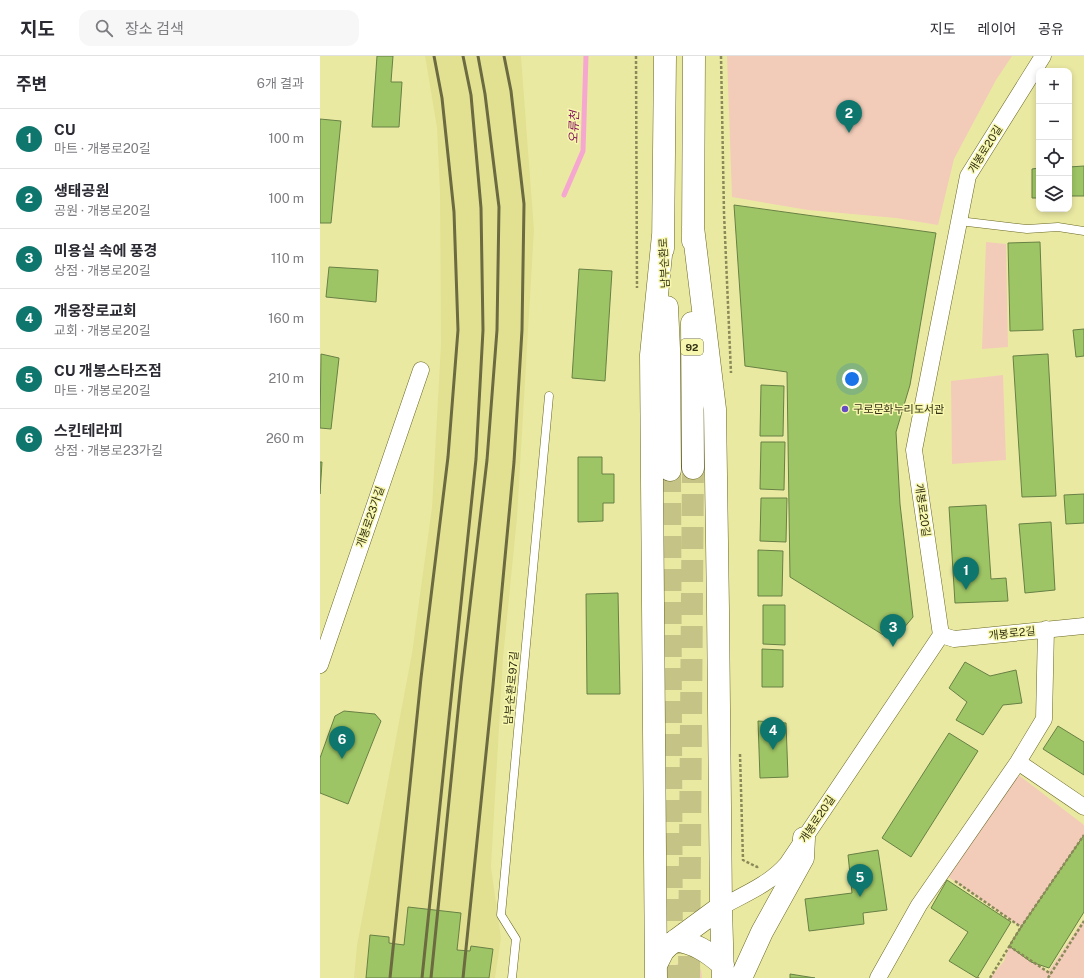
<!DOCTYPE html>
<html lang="ko">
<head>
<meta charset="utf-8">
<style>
	:root { --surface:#fff; --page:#f7f7f7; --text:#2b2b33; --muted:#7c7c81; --line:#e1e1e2; --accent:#0f766e }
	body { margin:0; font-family:"Public Sans","Noto Sans KR",sans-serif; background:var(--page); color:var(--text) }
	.controls { position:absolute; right:12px; top:12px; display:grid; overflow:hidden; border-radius:8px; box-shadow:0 2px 6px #0003 }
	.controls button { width:36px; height:36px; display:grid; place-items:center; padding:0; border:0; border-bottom:1px solid var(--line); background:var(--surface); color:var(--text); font:20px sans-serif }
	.you { position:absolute; left:532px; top:323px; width:14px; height:14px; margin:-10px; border:3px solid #fff; border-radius:50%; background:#1a73e8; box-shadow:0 0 0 6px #1a73e833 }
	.badge { display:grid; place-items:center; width:26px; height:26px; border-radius:50%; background:var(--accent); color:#fff; font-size:13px; font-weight:700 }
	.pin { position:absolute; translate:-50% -33px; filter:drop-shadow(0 1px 2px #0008) }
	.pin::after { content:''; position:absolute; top:21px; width:14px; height:12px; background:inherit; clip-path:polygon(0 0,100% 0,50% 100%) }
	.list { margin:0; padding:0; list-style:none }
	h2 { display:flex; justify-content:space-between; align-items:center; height:52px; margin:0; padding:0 16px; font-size:17px }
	h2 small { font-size:13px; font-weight:400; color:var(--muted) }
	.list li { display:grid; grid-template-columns:26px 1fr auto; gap:12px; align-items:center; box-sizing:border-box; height:60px; padding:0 16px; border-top:1px solid var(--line) }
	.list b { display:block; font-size:15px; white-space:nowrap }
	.list p { margin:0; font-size:13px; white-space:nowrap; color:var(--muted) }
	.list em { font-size:13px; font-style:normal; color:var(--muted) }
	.icon { flex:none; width:22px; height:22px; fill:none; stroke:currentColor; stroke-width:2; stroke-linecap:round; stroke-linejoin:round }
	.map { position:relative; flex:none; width:764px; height:922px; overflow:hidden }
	header { display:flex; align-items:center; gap:24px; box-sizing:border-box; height:56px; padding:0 20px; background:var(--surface); border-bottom:1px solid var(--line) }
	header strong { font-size:19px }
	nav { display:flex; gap:22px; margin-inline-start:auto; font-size:14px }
	.search { width:280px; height:36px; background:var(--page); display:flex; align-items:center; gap:10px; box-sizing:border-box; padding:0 14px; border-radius:12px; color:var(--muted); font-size:15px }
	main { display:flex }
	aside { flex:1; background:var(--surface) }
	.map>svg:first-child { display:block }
	.built { fill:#e2e192 }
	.green { fill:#f2ccb9 }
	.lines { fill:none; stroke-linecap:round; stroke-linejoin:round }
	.stream { stroke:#f6a7cf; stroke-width:5 }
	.building { fill:#9ec565; stroke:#678044 }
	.primary-tunnel { stroke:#c5c486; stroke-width:22; stroke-dasharray:22 11; stroke-linecap:butt }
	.lane-casing { stroke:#696721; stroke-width:9 }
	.street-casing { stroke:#696721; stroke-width:17 }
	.primary-casing { stroke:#696721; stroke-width:23 }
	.path { stroke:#8a8958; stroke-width:2.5; stroke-dasharray:3 2; stroke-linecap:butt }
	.lane { stroke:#fff; stroke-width:8 }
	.street { stroke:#fff; stroke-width:16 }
	.primary { stroke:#fff; stroke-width:22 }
	.rail { stroke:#6b6a40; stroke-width:3 }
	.poi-dot { fill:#654cc5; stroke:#f7f7af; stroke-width:1.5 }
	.labels { text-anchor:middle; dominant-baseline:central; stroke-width:3; stroke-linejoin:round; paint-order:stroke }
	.shield { fill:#f7f7af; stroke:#6e6d43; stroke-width:1 }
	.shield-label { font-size:10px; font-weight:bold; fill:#333215 }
	.street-label { font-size:11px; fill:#333215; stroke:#f7f7af }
	.poi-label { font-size:11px; fill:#333215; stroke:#f7f7af; text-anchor:start }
	.water-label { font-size:12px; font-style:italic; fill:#83105b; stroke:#f7f7af }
</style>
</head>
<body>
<header>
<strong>지도</strong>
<div class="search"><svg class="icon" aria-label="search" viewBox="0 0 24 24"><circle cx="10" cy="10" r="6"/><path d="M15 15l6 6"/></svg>장소 검색</div>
<nav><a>지도</a><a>레이어</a><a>공유</a></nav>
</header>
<main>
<aside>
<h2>주변<small>6개 결과</small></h2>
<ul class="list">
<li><span class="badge">1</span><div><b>CU</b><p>마트 · 개봉로20길</p></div><em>100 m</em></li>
<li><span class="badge">2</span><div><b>생태공원</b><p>공원 · 개봉로20길</p></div><em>100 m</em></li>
<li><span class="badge">3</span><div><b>미용실 속에 풍경</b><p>상점 · 개봉로20길</p></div><em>110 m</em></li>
<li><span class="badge">4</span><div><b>개웅장로교회</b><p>교회 · 개봉로20길</p></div><em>160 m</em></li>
<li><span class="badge">5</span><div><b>CU 개봉스타즈점</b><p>마트 · 개봉로20길</p></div><em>210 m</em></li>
<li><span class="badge">6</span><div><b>스킨테라피</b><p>상점 · 개봉로23가길</p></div><em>260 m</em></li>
</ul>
</aside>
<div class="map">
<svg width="764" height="922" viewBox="0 0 764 922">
	<rect width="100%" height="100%" fill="#eae9a2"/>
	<path class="built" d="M105,0H201L214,174L197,462L183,602L171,811L181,882L175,922H34L37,889L92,597L112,451L121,288L120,136L117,72Z"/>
	<path class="green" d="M407,0H692L676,24L634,103L618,169L576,162L488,154L412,141Z
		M666,186L686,188L688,291L662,293Z
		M683,319L686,404L632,408L631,325Z
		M692,714L764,769V779L701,871L621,816Z
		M764,863V922H670L684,905L689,890L728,916Z
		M369,902C378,908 382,911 382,922H347C348,911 361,906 369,902Z"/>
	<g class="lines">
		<path class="stream" d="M244,139L263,95L266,0"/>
	</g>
	<path class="building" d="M57,0H73L71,26H82L79,71H52Z
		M0,63L21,65L11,167H0Z
		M764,110V140H749V111Z
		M719,112V142H712V113Z
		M414,149L616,177L590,329L576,376L580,448L593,561L573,585L470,521L467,316L425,310Z
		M720,186L723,274L690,275L688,187Z
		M9,211L58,214L56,246L6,241Z
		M259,213L292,215L285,325L252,322Z
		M764,273V300L756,301L753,274Z
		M1,298L19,302L11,373L0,372Z
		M728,298L736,440L702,441L693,300Z
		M441,329L464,330L463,380H440Z
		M441,386H465L464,434L440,433Z
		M258,401H282V418H294V447H283V465L258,466Z
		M0,406H2L0,438Z
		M764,438V467L746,468L744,439Z
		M441,442H467L466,486L440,485Z
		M666,449L671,523L686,522L688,545L635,547L629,451Z
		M731,466L735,534L705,537L699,468Z
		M438,494L463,495L462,540H438Z
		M298,537L300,638H267L266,538Z
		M443,549H465V589L443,588Z
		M442,593L463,594V631H442Z
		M645,606L670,620L696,614L702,647L683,649L663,679L636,664L647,646L629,632Z
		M24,655L55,658L61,665L28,748L0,737V702L15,660Z
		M438,665L466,667L468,721L440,722Z
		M738,670L764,686V719L723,693Z
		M629,677L658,695L591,801L562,782Z
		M764,779V856L729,912L711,906L689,890L701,871Z
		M558,794L567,854L543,857L544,868L489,875L485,843L532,837L528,799Z
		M627,824L691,866L657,922L629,905L648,876L611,852Z
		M88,851L141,857L137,894L150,895L151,890L173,893L169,922H46L50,879L69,881V887L84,889Z
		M470,918L495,922H470Z"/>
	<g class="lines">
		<path class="primary-tunnel" d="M350,414L352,922
			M369,922L373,412"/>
		<defs>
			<path id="lane" d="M639,165L707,173L738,171L764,175
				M192,922L196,883L181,859L229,340"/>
			<path id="street" d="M621,579L634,583L764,570
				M0,609L101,314
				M698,706L764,751
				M401,851C423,839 450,828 467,808L621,579L594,394L648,120L723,0
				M558,922L599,849L698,706L724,663L726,573"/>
			<path id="primary" d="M373,171L395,353L398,553L401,851L403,922
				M373,185L374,0
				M343,193L345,0
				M347,251L349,293L350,414
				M372,267L373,412
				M356,884C376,888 387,895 403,909
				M336,909L343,895L348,890L401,851
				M336,922L331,299L343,179
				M421,922L442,876L483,802L484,782"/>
		</defs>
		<use href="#lane" class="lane-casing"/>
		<use href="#street" class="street-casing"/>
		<use href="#primary" class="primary-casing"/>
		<path class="path" d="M316,0L317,232
			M401,0L404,157L411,317
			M420,698L423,804L437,811L440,810
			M635,825L701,871L764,779
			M689,890L731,918
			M658,922V921
			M670,922L701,871
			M728,922L764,865"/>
		<use href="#lane" class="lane"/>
		<use href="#street" class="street"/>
		<use href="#primary" class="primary"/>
		<path class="rail" d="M70,922L101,622L128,401L138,274L134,156L122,42L114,0
			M102,922L156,403L163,274L161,152L151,39L143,0
			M111,922L141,626L167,404L177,274L179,151L165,38L158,0
			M143,922L173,629L194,406L202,274L204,148L191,35L184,0"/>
	</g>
	<circle class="poi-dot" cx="525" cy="353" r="4"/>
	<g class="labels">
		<rect class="shield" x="361" y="283" width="22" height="16" rx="3"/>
		<g class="shield-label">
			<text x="372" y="291">92</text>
		</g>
		<g class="street-label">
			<text transform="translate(665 93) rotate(-58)">개봉로20길</text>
			<text transform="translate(344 207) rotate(-93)">남부순환로</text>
			<text transform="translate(603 454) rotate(82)">개봉로20길</text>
			<text transform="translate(50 461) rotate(-71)">개봉로23가길</text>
			<text transform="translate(692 577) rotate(-6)">개봉로2길</text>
			<text transform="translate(191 632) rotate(-85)">남부순환로97길</text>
			<text transform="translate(497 763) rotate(-56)">개봉로20길</text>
		</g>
		<g class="poi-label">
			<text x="533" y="353">구로문화누리도서관</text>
		</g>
		<g class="water-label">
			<text transform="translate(254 71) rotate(-88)">오류천</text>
		</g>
	</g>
</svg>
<div class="controls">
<button>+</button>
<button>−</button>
<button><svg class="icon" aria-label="locate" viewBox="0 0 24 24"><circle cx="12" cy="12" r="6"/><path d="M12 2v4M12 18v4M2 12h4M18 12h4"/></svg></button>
<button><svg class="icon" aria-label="layers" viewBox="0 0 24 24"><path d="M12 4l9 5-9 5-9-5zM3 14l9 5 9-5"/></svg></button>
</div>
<div class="you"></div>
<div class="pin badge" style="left:646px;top:534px">1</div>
<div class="pin badge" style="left:529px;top:77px">2</div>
<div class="pin badge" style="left:573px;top:591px">3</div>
<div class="pin badge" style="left:453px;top:694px">4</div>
<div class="pin badge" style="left:540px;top:841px">5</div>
<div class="pin badge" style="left:22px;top:703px">6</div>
</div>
</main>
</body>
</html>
